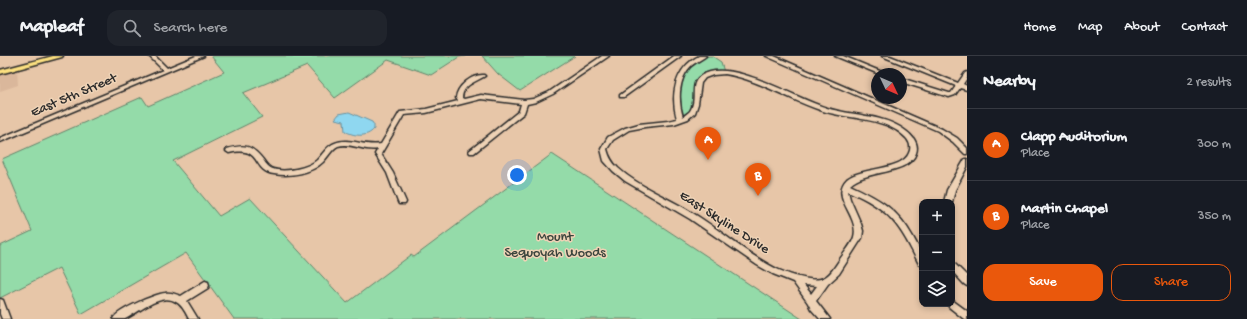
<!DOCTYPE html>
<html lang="en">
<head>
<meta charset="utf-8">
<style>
	:root { --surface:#171b24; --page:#20242c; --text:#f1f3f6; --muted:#9ea1a6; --line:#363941; --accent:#ea580c }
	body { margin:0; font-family:"Gochi Hand",sans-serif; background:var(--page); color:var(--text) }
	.controls { position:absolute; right:12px; bottom:12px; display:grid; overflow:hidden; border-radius:8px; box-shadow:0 2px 6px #0003 }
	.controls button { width:36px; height:36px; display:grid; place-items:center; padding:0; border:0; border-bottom:1px solid var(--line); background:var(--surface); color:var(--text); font:20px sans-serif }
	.compass { position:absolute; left:871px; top:12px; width:36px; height:36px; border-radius:50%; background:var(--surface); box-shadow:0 2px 6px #0003; rotate:134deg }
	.you { position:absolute; left:517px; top:119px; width:14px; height:14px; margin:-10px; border:3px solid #fff; border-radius:50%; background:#1a73e8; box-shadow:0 0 0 6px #1a73e833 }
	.badge { display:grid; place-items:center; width:26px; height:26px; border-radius:50%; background:var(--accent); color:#fff; font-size:13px; font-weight:700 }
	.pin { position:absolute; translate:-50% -33px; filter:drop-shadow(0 1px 2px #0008) }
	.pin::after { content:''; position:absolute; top:21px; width:14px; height:12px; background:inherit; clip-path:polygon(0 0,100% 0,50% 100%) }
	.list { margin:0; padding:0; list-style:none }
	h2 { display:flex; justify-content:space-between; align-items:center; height:52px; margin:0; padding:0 16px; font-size:17px }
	h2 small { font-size:13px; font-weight:400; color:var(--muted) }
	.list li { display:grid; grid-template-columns:26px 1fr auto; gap:12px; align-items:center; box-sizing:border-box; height:72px; padding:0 16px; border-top:1px solid var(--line) }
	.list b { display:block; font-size:15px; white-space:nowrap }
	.list p { margin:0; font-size:13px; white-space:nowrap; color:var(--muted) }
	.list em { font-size:13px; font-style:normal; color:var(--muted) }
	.actions { display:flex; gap:8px; padding:12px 16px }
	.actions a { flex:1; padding:9px 0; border:1px solid var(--accent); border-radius:12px; text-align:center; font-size:14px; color:var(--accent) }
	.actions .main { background:var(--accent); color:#fff }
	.icon { flex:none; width:22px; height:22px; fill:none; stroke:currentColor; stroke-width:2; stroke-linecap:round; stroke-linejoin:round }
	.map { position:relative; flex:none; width:967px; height:263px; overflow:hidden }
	header { display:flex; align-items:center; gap:24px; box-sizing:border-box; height:56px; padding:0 20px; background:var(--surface); border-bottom:1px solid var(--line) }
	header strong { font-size:19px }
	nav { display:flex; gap:22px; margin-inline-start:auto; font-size:14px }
	.search { width:280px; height:36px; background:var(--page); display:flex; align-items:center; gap:10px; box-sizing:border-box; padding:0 14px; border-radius:12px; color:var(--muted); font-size:15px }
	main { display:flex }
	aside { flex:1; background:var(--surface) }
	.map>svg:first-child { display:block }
	.built { fill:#dab79b }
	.green { fill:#94dba9; stroke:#60836a }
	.water { fill:#8fd7f0; stroke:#6792a1 }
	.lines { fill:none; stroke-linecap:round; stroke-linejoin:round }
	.minor-casing { stroke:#2b2b2b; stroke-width:3 }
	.major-casing { stroke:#2b2b2b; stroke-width:3 }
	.minor { fill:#eed2b5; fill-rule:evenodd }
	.major { fill:#fce080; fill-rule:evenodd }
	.labels { text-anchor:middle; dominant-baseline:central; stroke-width:3; stroke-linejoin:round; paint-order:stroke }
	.street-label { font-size:14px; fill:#2b2b2b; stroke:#eed2b5 }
	.park-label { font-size:14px; fill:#3b453e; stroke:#eed2b5 }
</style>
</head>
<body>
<header>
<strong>Mapleaf</strong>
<div class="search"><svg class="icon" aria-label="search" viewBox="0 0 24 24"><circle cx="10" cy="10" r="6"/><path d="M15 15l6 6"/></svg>Search here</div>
<nav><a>Home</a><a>Map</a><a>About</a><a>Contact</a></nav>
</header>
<main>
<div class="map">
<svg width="967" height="263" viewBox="0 0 967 263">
	<rect width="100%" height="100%" fill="#e7c6a8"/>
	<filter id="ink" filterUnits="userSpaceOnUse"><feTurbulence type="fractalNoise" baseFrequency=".025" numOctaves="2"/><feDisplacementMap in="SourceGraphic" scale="8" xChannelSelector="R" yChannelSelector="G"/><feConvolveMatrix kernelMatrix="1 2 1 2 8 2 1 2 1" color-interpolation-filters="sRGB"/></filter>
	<g filter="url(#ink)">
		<path class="built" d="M17,12L18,29L0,35V16Z"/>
		<path class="green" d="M211,0H466L459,1L431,19L388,4L335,42L307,10L243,37L262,61L173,105L219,160L250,142L347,247L411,199L414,201L552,98L802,263H234L186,197L81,258L59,212L0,242V190L32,175L2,103L142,41L148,50L224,16Z
			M482,0H575L520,35L498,18Z
			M703,0H712L721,6L724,16L712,17L701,22L696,52L681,64L678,56L682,16Z"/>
		<path class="water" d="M349,56L372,66L374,69V73C367,82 353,80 345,75L344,65L335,63L339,58Z"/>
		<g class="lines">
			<defs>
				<path id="minor" d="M149,0H155L167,12L196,0H204L0,86V82L163,14Z
					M602,0H609L553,38L536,46L527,48L524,57L474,97H470L469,95L519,55L521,48L481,43L426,57L404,59L381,98L393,117L406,146L405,148H399L398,146L387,117L375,98L378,93C364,96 351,86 338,90C332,93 328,101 323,106C312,117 290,121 274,118C251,115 263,89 229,97L226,95L227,93C245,88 252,89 264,105C266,108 269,112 273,113C285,117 308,112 317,104C323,98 327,90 335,87C349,81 364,91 381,88L400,56L426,53L458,45L456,42C457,30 472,18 484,19L485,20C476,26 463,28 462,42L464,43L481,39L524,44L533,43L549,36Z
					M674,0H681L624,41H620V39Z
					M699,0H706C701,4 695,6 690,11C678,24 678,45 683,61C685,59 688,57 690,55C700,40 684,23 710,16C741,8 797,43 827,52C852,60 878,58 900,71C910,77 920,86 916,97C909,119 865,114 850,129C878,142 898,153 913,181C919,192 922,196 922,209L919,208C899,168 891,154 848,135L850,143L861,168L863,175L862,182L839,218L828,228L816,245L830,263H820L811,253L808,247L793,226L773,218L757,209L690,163L625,125L613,115L604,105L601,93L608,81L625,72L639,68L668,65L677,63C670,39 675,12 699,0ZM725,18C760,24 789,44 823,55C847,63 874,61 896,74C904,79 914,87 909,97C902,115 861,111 847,123C829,141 860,160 854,181C852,188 845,196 840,203C836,209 830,220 823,222C813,227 788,218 779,214C747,199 721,174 691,156C667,141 639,131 618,112C612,106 609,101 607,93L613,84L629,74L645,71L674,68L688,63L695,57L698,48L701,27L705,22L713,19ZM804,229L817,230L811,238Z
					M766,0H774L942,73L957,82L967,92V98H965L953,86L938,75Z
					M835,0H843L887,18H879Z
					M882,0H890L958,27L965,17L967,16V22L963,28L967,30V34L960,32L955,39L949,41L901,26V22L949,37H951L956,30Z
					M965,103H967V111L955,134L952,146H944L947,134Z
					M952,207L955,208L967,220V230L964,228L952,215Z
					M205,225L208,226L209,229L208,232L187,245L198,263H189C186,257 182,249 176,246C161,236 138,257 125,263C122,263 116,263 113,263C117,254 155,238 165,237C171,236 175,238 181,240Z
					M0,243L3,244L10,263H2L0,258Z
					M952,244L967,255V263H964L949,251L948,248H952Z"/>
				<path id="major" d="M53,0H63L62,1L0,18V14Z"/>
			</defs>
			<use href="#minor" class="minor-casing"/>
			<use href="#major" class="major-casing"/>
			<use href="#minor" class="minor"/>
			<use href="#major" class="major"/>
		</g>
	</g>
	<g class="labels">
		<g class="street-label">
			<text transform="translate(74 40) rotate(-23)">East 5th Street</text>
			<text transform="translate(724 167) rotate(33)">East Skyline Drive</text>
		</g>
		<g class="park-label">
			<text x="555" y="181">Mount<tspan x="555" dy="16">Sequoyah Woods</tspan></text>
		</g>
	</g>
</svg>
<div class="controls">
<button>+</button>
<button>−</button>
<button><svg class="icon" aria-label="layers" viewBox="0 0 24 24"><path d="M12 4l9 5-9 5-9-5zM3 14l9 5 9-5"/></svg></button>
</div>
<svg class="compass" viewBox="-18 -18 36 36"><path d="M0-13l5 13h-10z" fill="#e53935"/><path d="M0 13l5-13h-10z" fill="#9ea1a6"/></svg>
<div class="you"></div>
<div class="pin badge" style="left:708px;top:104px">A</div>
<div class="pin badge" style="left:758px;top:140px">B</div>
</div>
<aside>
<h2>Nearby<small>2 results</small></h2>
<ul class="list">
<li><span class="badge">A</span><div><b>Clapp Auditorium</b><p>Place</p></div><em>300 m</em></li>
<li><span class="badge">B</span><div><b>Martin Chapel</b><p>Place</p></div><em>350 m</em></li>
</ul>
<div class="actions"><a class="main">Save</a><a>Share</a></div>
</aside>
</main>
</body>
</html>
